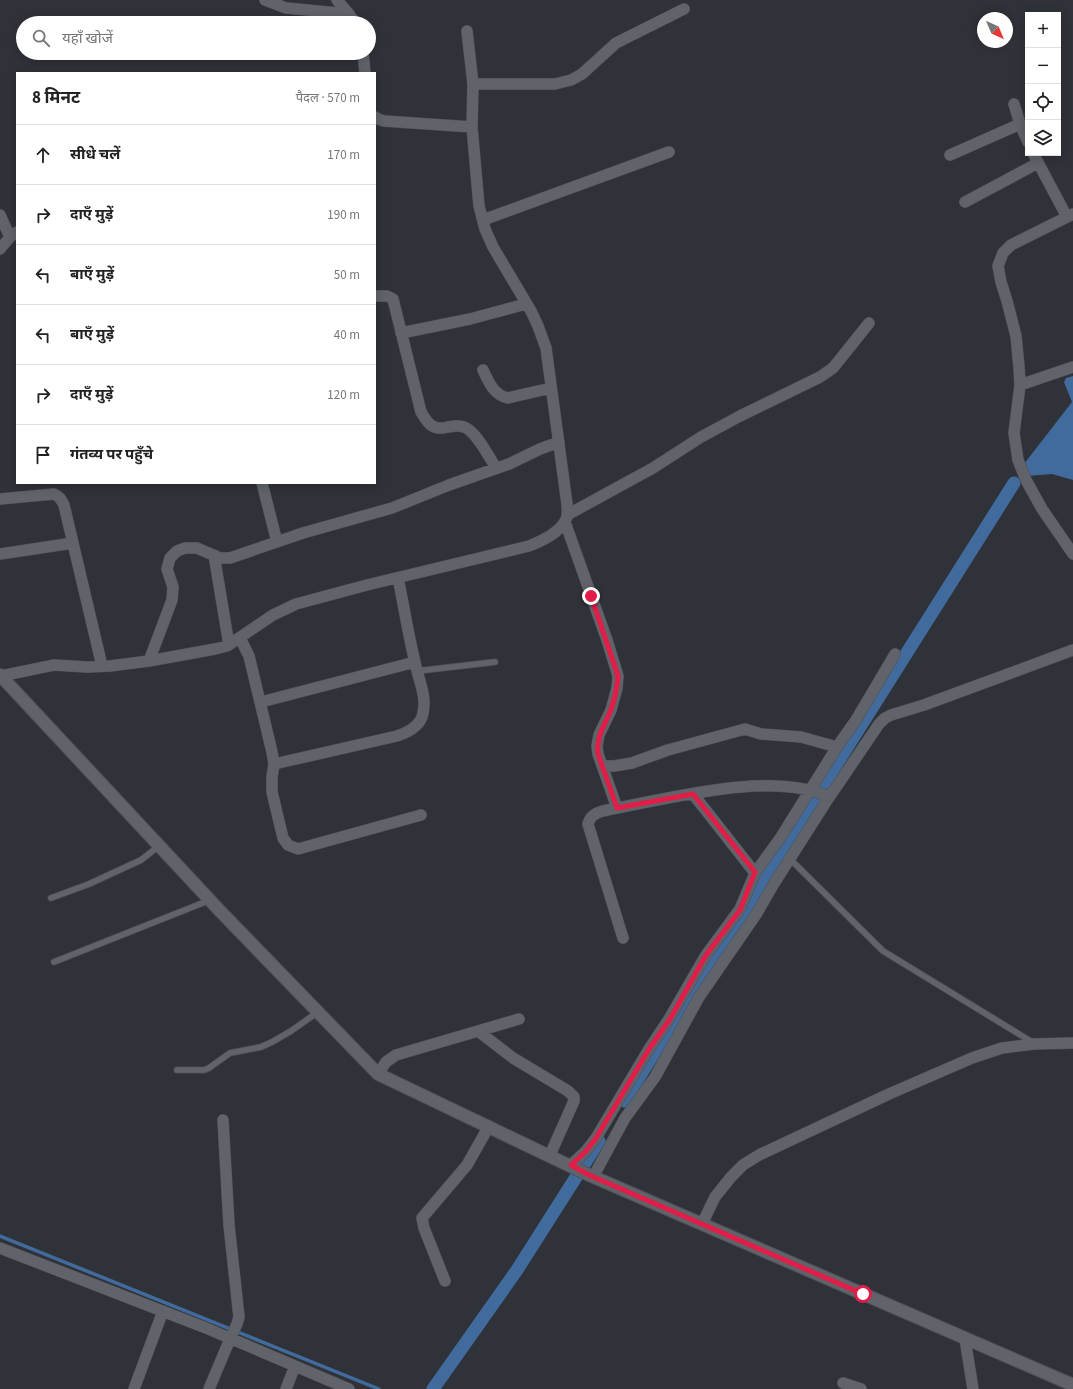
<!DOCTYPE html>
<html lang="hi">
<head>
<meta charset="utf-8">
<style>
	:root { --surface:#fff; --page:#f6f6f6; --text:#222; --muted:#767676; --line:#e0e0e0 }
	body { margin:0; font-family:"Source Sans 3","Noto Sans Devanagari",sans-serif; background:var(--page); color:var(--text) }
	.controls { position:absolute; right:12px; top:12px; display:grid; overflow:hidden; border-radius:0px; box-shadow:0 2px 10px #0003 }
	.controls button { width:36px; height:36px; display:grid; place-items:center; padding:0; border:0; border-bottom:1px solid var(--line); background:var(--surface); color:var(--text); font:20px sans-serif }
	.compass { position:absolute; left:977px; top:12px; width:36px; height:36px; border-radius:50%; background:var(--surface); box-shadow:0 2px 10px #0003; rotate:136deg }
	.stop { position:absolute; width:12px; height:12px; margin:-9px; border:3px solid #e11d48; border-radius:50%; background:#fff }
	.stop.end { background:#e11d48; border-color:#fff; box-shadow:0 1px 4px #0008 }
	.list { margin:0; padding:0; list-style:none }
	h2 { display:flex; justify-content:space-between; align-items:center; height:52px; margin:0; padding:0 16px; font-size:17px }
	h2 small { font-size:13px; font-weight:400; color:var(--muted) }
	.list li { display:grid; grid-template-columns:26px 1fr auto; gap:12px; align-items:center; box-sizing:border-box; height:60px; padding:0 16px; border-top:1px solid var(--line) }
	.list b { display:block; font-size:15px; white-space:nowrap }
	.list em { font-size:13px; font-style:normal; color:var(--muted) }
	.icon { flex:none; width:22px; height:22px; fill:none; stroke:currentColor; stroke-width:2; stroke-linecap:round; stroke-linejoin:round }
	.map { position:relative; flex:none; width:1073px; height:1389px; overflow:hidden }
	.search { position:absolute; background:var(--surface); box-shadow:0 2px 10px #0003; left:16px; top:16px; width:360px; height:44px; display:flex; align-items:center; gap:10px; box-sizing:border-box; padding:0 14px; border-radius:22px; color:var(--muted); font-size:15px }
	.panel { position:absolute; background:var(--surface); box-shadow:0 2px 10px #0003; left:16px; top:72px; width:360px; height:412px; border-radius:0px }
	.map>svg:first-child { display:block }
	.water { fill:#416b9d }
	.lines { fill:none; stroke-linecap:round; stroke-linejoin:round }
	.stream { stroke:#416b9d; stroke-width:3.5 }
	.canal { stroke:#416b9d; stroke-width:13 }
	.service-casing { stroke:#4e5055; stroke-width:7 }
	.minor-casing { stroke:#4e5055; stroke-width:12 }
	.tertiary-casing { stroke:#4e5055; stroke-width:14 }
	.service { stroke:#60636a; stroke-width:5.5 }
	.minor { stroke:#60636a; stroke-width:11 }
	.tertiary { stroke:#60636a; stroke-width:12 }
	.route { stroke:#e11d48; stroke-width:5 }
</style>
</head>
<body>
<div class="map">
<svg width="1073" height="1389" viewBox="0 0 1073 1389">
	<rect width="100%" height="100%" fill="#303239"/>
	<path class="water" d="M1073,376V480L1052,474L1026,476L1024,464L1072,402L1064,382L1066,378Z"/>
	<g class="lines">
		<path class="stream" d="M0,1236L379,1389"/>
		<path class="canal" d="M624,1101L1014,483
			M433,1389L517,1270L599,1141"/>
		<defs>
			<path id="service" d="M417,671L495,662
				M790,859L883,951L1032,1042
				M51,898L89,884L141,860L159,846
				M54,962L210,900
				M177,1070H204L209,1068L230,1053L261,1047L272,1042L291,1031L318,1012"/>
			<path id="minor" d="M265,0L286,8L349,14
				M337,0L349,14L355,23
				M363,53L365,73
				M473,84H555L571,80L582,74L616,43L684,9
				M1014,104L1020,124L1028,142
				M375,117L378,119L384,121L472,127
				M1033,153L1067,217
				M950,155L1020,124
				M965,202L1038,163
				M1073,214L1011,245L1003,253L998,266L1001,282L1007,301L1016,336L1019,367L1020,385L1014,433L1018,460L1026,480L1042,509L1073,554
				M0,215L10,237
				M483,220L669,152
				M0,249L10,237L17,232
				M375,296H387L393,299L421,412C428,424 433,431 448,427C453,426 458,425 464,427C476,431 489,457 496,468
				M401,333L470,319L526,304
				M483,370C489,383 494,395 508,398L551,388
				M1020,385L1073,367
				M262,483L277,542
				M0,499L54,494C59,496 61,499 64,505L102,666
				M567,515L653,468L701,437L740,416L820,377L833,368L869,323
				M565,522L607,640L618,676L617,688L611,710L599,735L597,746L598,754L617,808C676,797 774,771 829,797
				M0,554L73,543
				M214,555L229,645
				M240,638L249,656L272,752L274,764L272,777V792L283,838L288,845L298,849L421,815
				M149,661L172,600L173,587L167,569L170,558L177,551L185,548H197L220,558H230L303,533L392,508L449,485L509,464L540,449L559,442
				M1,676L54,665L87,667L110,666L149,661L215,649L227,646L273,615L296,604L367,585L529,546C542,541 562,532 567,517C568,513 567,508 567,504L546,348L538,326L531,311L493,247L485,229L479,206L472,127L473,84L467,31
				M261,702L415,662
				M274,764L397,736C409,732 421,726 423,713C427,695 418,679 415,662C408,634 404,606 398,578
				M602,766H614L632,763L668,750L745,729L761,734L801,737L837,747
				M693,794L755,873
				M617,808C605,811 591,811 588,824L623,938
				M478,1031L513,1058L568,1091L574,1097V1101L550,1155
				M378,1074L386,1062L396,1055L519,1019
				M571,1165L586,1151L596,1138L649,1049L669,1019L706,955L740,909L755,873L781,837L837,747L856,720L895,654
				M593,1177L625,1118L655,1077L699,997L757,913L773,885L826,802L879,724L885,718L891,715L924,705L1073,650
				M702,1224L715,1197L731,1177L743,1165L759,1155L889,1094L972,1058L1002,1048L1034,1044L1073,1043
				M0,1248L206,1328L349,1389
				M445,1281L424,1228L422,1218L467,1165L489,1126
				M965,1339L973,1389
				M843,1383L861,1389
				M134,1389L163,1311
				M209,1389L230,1339L237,1324L239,1317L229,1225L223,1120
				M286,1389L295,1366"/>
			<path id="tertiary" d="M0,675L220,911L378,1074L589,1175L1073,1385"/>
		</defs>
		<use href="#service" class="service-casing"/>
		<use href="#minor" class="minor-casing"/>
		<use href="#tertiary" class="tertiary-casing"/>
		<use href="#service" class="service"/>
		<use href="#minor" class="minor"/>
		<use href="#tertiary" class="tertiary"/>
	</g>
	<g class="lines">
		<path class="route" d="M591,596L618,676C617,687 615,699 611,709C605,726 596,735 598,754L617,808L693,794L755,872L740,910L706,955L670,1019L649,1049L596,1138L586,1151L571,1165L589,1175L863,1294"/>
	</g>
</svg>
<div class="controls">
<button>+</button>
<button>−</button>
<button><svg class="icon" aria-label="locate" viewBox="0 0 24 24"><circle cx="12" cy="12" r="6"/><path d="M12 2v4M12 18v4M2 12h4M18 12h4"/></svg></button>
<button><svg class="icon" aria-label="layers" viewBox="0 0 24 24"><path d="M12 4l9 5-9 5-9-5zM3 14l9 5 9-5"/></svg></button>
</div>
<svg class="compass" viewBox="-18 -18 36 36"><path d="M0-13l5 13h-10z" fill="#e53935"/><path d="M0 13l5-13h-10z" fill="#767676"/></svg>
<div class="stop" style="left:863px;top:1294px"></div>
<div class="stop end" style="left:591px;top:596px"></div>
<div class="search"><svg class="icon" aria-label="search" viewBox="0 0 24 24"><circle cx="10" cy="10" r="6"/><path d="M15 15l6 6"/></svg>यहाँ खोजें</div>
<section class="panel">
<h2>8 मिनट<small>पैदल · 570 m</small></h2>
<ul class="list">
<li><svg class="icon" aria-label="ahead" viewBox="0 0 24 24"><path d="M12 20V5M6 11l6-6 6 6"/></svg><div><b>सीधे चलें</b></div><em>170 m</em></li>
<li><svg class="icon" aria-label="right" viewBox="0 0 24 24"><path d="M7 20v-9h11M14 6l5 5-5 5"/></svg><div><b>दाएँ मुड़ें</b></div><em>190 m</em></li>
<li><svg class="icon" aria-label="left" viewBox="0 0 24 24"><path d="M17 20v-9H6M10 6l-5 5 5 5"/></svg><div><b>बाएँ मुड़ें</b></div><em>50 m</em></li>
<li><svg class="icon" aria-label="left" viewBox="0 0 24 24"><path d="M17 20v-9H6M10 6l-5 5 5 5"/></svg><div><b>बाएँ मुड़ें</b></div><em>40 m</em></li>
<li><svg class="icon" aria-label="right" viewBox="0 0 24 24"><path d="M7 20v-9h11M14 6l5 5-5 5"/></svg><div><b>दाएँ मुड़ें</b></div><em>120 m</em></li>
<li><svg class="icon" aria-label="arrive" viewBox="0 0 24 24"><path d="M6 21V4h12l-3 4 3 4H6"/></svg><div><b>गंतव्य पर पहुँचे</b></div></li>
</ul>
</section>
</div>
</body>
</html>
